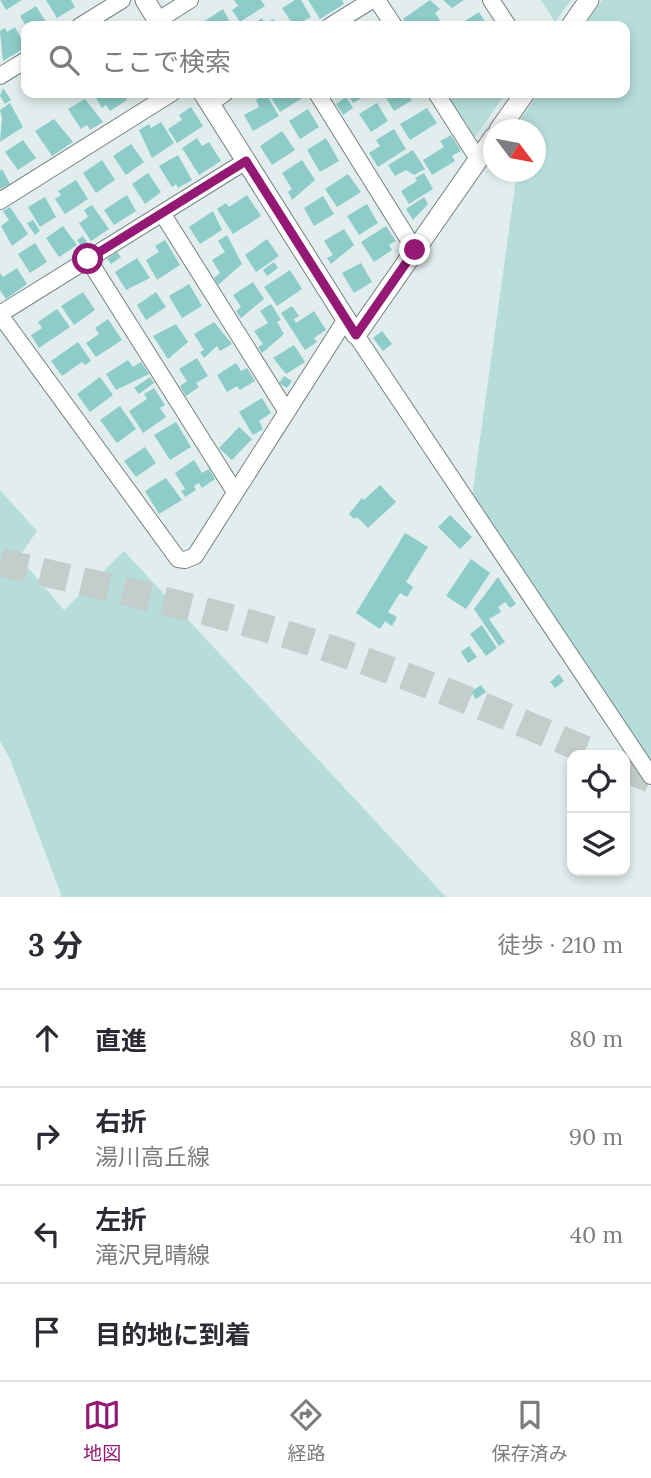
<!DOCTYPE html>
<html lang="ja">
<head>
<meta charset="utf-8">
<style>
	:root { --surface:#fff; --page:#f2f2f3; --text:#2b2b33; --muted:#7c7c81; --line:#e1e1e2; --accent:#931975 }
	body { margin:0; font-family:Lora,"Noto Sans JP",serif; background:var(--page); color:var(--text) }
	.controls { position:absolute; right:21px; bottom:21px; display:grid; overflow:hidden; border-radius:14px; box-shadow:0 4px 10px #0003 }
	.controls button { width:63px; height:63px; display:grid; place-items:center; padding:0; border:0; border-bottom:2px solid var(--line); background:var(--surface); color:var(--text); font:35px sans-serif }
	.compass { position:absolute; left:483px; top:119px; width:63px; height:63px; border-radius:50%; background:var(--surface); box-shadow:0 4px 10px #0003; rotate:122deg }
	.stop { position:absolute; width:21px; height:21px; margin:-16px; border:5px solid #931975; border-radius:50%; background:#fff }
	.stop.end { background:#931975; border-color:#fff; box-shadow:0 2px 7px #0008 }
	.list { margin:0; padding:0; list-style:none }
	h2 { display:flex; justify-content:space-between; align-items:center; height:91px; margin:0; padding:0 28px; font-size:30px }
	h2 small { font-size:23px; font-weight:400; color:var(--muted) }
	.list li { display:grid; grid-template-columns:46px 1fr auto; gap:21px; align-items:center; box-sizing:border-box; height:98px; padding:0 28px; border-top:2px solid var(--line) }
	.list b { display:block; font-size:26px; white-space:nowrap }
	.list p { margin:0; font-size:23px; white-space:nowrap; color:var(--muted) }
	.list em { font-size:23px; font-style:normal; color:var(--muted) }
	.icon { flex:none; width:38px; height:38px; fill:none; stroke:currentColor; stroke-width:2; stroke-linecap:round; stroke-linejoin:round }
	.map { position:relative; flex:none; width:651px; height:897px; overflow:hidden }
	.search { position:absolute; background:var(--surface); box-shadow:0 4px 10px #0003; left:21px; right:21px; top:21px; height:77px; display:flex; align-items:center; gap:18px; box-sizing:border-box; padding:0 24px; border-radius:14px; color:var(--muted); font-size:26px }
	.sheet { height:483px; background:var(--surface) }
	nav { display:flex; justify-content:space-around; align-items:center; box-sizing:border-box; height:98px; border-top:2px solid var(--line); background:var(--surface); font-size:19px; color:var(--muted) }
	nav a { display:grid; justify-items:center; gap:4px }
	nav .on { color:var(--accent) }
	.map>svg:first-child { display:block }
	.green { fill:#b6ddda }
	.building { fill:#8dccc8 }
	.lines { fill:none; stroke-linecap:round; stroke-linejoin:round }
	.motorway-tunnel { stroke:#c2cdcc; stroke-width:28; stroke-dasharray:28 14; stroke-linecap:butt }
	.minor-casing { stroke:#768180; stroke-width:18 }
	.tertiary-casing { stroke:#768180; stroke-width:21 }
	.minor { stroke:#fff; stroke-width:16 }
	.tertiary { stroke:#fff; stroke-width:19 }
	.route { stroke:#931975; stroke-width:9 }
</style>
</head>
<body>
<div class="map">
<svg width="651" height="897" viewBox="0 0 651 897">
	<rect width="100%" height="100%" fill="#e1eeed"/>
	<path class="green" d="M541,0H571L555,22Z
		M602,0H651V761L472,497L517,172H536V130L514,129L539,93H625V26H584Z
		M459,93H506L475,137L450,99Z
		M0,490L37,531L19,557L64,610L124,551L446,897H62L10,759L0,741Z"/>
	<path class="building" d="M0,0H22L6,10Z
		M46,0H71L75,7L57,18Z
		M234,0H261L265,6L240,22L232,10L238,6Z
		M295,0H301L311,17L294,26L282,8Z
		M308,0H342L344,4L320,19Z
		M430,0L440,9L435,13L440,20L431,26H408L403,19Z
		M443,0H464L452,8Z
		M36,6L48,25L47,26H26L20,16Z
		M223,9L232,26H197Z
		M479,12L487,25L485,26H457Z
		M262,18L265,24L273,19L278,26H249Z
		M15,27L26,47L3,61L0,31L5,28L7,32Z
		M3,88L11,100L5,104L0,96Z
		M97,93H122L127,100L110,111L106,105L102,108L94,95Z
		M275,93H301L304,97L280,112L270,96Z
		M347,93H370L353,103Z
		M383,93H407L412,100L394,111Z
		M266,94L279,116L253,131L244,115L259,107L256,100Z
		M346,97L353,108L343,115L336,104Z
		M85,99L103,122L90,130L87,125L81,129L68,109Z
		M10,103L23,127L0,142L2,118L0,110Z
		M377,103L388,121L371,132L359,114Z
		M191,107L203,126L177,143L168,129L182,120L179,115Z
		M427,108L437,123L410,140L400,124Z
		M308,109L319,127L300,139L289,121Z
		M54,119L73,142L52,156L35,131Z
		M161,122L174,143L152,158L139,130L149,124L151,128Z
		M394,129L406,149L378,167L369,153L380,146L376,140Z
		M282,131L295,150L272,165L260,146Z
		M451,135L461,151L452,156L455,161L432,175L423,160L444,147L440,141Z
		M197,138L202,146L209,142L221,161L199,175L182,148Z
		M326,138L339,161L320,172L307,150Z
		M23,140L36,158L18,170L5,152Z
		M131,144L144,162L126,175L113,156Z
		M413,150L425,169L414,175L406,170L395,176L388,165Z
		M178,155L192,180L178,188L176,184L172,187L159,166Z
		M102,160L115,180L96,193L83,173Z
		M302,160L315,180L292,200L288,192L292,189L282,173Z
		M2,169L10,184L0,189V171Z
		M148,173L161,192L145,204L132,184Z
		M424,173L433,189L409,204L401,191L417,181L415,178Z
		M348,174L361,192L337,207L325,189Z
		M76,180L88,199L65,214L55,199L61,195L58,191Z
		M127,195L136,211L114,225L104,210Z
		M247,195L261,216L233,234L217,209L226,203L229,207Z
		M323,196L334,214L314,226L304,208Z
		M45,197L56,217L40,227L28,207Z
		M424,197L428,204L413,220L406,209Z
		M367,204L378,223L359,235L347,216Z
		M92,205L109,229L91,241L79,223L88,217L84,210Z
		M10,207L28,234L12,246L1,226L9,220L3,211Z
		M213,211L222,230L200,244L189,227Z
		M33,220L40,231L35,235L27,223Z
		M63,226L77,245L59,257L46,238Z
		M386,226L396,241L389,245L392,250L374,262L361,242Z
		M344,229L354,245L331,264L327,258L333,255L324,241Z
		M227,235L242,264L218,285L214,278L220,273L212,260L225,252L218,241Z
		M83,236L89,245L83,249L77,240Z
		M267,239L279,256L256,272L245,255Z
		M165,240L180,265L157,280L146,260L159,252L155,246Z
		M35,243L47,262L30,273L18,254Z
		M117,252L121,257L111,264L107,259Z
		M137,258L150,278L126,290L115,272Z
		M274,262L278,268L267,276L263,270Z
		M361,263L372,282L354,293L342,273Z
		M17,268L27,284L6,299L0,290V273L3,277Z
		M290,270L302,289L277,306L264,287Z
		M253,282L264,299L241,318L236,311L241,307L233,295Z
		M189,284L202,306L182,318L169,296Z
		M83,292L95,310L74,325L61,306Z
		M156,292L166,307L146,320L137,305Z
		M271,304L281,320L277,322L284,334L262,353L258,347L263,344L254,331L268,323L260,311Z
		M292,306L299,316L294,319L296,323L314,311L326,330L314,338L317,342L305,350L281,313Z
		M57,309L70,327L39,348L31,335L42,328L38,322Z
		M108,319L122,340L96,357L86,343L99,334L95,328Z
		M214,322L232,344L220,351L217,346L204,358L200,352L204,350L194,334Z
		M176,324L188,342L168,359L153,336Z
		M382,331L392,344L383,351L373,338Z
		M78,342L91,361L85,365L82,362L62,376L51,361Z
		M294,345L305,362L286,374L273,358Z
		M197,358L208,376L196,383L199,387L186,396L180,386L187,381L179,369Z
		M128,360L133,367L141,362L149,374L116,390L106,374Z
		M236,363L241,371L247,368L255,381L240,390L237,386L227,392L217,375Z
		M284,376L292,381L287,388L279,383Z
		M100,377L113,395L90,412L77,394Z
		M150,377L154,383L139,394L134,388Z
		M154,388L165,405L160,408L166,417L143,433L129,411L147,399L144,394Z
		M262,398L271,413L259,421L263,429L253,435L239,412Z
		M120,406L136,429L117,443L100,420Z
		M176,422L191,447L170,460L154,435Z
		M239,427L252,439L232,460L219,448Z
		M145,447L156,463L136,477L124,461Z
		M194,460L202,473L209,469L215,479L202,488L199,483L194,486L196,490L185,497L181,491L185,489L175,473Z
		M166,478L182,500L159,514L145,491Z
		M380,485L396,502L368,528L357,517L354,519L349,514L362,498L364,500Z
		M450,515L472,537L460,549L438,527Z
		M405,533L428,547L406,582L413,587L407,597L400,593L388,612L397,617L392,626L385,621L380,629L356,613Z
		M471,559L490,573L466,609L446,596Z
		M498,577L516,604L510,608L505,602L498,607L501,612L489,619L505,642L499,646L474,609Z
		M482,625L497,648L486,656L470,634Z
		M469,646L477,657L468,663L461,652Z
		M559,674L564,681L555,688L550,682Z
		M481,685L486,692L476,699L471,692Z"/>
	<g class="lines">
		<path class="motorway-tunnel" d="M0,562C102,586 205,608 304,640C404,673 501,713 597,755
			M625,768L651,779"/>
		<defs>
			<path id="minor" d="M377,0L394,26
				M491,0L508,26
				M157,21L190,0
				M80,26L122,0
				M330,26L372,0
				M0,76L26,60
				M317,93L415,250
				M436,93L478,159
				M210,103L225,93
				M0,201L172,93
				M162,213L287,412
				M88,259L235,492
				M0,314L246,161
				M0,315L178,559L185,560L195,556L346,319
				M356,335L651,776"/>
			<path id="tertiary" d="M145,0L161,26
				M571,26L589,0
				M203,93L356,335L494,137
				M499,130L525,93"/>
		</defs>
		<use href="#minor" class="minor-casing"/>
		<use href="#tertiary" class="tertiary-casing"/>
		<use href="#minor" class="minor"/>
		<use href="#tertiary" class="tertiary"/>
	</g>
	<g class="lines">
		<path class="route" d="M88,259L246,161L356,335L415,250"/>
	</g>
</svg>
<div class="controls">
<button><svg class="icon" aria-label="locate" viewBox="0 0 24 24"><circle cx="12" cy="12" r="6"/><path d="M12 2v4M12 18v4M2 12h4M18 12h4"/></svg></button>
<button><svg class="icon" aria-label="layers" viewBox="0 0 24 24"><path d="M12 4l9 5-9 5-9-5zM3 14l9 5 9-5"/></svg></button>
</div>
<svg class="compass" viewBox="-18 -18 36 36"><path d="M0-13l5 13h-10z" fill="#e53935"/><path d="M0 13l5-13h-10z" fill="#7c7c81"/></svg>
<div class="stop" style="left:88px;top:259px"></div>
<div class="stop end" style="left:415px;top:250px"></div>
<div class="search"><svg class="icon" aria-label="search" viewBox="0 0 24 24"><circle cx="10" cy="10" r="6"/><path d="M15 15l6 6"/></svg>ここで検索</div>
</div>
<section class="sheet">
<h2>3 分<small>徒歩 · 210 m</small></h2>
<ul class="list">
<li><svg class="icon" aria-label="ahead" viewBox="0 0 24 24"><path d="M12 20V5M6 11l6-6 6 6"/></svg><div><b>直進</b></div><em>80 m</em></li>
<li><svg class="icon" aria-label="right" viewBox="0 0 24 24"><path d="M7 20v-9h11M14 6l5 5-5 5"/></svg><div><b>右折</b><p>湯川高丘線</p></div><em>90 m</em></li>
<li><svg class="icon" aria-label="left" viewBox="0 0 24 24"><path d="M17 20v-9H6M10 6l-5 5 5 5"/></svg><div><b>左折</b><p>滝沢見晴線</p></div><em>40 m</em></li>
<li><svg class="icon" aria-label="arrive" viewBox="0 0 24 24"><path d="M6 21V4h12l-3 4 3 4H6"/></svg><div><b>目的地に到着</b></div></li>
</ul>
</section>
<nav>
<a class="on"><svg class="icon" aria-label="map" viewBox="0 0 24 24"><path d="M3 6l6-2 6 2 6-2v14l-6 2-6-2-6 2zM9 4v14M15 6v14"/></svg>地図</a>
<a><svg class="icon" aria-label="directions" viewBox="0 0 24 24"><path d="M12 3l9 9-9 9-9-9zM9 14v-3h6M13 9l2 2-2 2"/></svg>経路</a>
<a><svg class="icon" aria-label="saved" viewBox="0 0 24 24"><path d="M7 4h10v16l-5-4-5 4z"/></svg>保存済み</a>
</nav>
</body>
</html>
